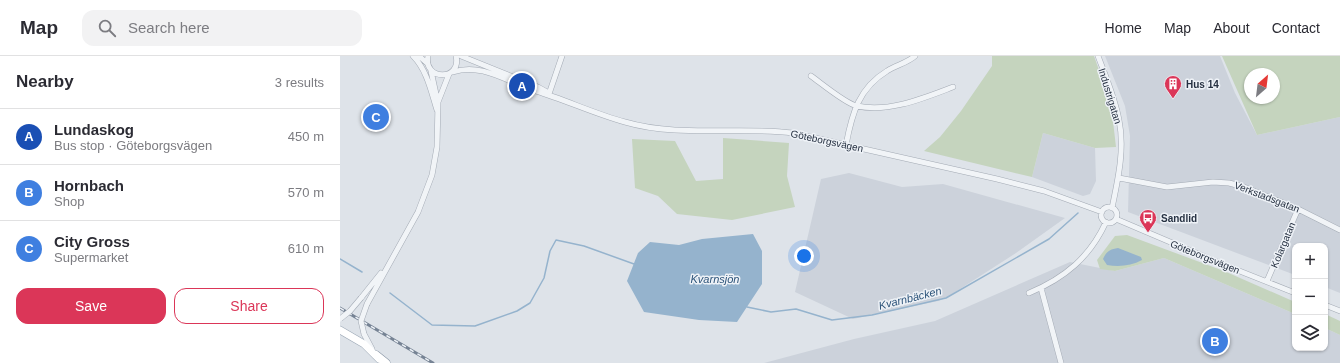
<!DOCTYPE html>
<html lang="en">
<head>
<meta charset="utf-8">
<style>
	:root { --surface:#fff; --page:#f2f2f3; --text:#2b2b33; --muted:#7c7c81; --line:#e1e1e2; --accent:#db3658 }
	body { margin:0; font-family:Arial,sans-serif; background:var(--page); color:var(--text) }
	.controls { position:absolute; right:12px; bottom:12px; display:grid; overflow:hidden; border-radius:8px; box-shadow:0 1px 3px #0004 }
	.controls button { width:36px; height:36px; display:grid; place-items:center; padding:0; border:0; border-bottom:1px solid var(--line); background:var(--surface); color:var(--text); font:20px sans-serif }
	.compass { position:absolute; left:904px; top:12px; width:36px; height:36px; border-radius:50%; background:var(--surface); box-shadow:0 1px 3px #0004; rotate:28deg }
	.you { position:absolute; left:464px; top:200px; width:14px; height:14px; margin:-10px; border:3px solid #fff; border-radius:50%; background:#1a73e8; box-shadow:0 0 0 6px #1a73e833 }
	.badge { display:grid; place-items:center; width:26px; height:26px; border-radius:50%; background:var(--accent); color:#fff; font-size:13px; font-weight:700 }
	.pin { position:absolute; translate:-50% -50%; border:2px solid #fff; box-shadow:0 1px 4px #0006 }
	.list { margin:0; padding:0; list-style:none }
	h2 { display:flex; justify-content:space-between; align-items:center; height:52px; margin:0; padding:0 16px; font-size:17px }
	h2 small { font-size:13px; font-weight:400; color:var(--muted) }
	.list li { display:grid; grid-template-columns:26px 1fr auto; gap:12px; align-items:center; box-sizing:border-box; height:56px; padding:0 16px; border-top:1px solid var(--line) }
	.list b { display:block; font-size:15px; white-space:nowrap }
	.list p { margin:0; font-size:13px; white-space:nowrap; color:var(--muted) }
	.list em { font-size:13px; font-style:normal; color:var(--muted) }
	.actions { display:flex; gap:8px; padding:12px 16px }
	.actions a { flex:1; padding:9px 0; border:1px solid var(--accent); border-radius:12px; text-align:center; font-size:14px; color:var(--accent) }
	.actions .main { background:var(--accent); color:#fff }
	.icon { flex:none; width:22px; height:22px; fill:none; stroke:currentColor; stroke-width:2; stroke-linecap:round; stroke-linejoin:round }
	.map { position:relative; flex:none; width:1000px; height:307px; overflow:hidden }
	header { display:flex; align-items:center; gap:24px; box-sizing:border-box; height:56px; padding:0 20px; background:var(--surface); border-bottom:1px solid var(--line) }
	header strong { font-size:19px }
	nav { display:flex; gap:22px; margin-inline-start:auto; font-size:14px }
	.search { width:280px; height:36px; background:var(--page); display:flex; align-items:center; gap:10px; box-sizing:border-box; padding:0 14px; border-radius:12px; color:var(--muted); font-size:15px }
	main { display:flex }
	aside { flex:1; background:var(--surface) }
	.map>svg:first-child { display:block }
	.built { fill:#ccd2db }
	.green { fill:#c5d4be; fill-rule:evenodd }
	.water { fill:#95b3cd }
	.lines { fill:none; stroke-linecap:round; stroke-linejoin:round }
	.stream { stroke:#95b3cd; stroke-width:1.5 }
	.minor-casing { stroke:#a3aab4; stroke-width:6 }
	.major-casing { stroke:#9ca8b6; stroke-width:8 }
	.highway-casing { stroke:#8491a1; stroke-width:9 }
	.minor { stroke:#f1f4f7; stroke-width:5 }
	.major { stroke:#fff; stroke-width:7 }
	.highway { stroke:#fff; stroke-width:8 }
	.rail-casing { stroke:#768394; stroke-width:3 }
	.rail { stroke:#eef2f7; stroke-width:1.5; stroke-dasharray:4.5; stroke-linecap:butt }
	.minor-bridge-casing { stroke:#a3aab4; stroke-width:6; stroke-linecap:butt }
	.minor-bridge { stroke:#f1f4f7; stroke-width:5 }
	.labels { text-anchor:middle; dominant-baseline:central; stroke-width:3; stroke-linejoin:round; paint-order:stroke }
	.poi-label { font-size:10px; font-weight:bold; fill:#263142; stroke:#eef2f7; text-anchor:start }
	.street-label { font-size:10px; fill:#263142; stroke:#eef2f7 }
	.water-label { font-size:11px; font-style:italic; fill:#2c5379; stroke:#eef2f7 }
</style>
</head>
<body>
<header>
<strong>Map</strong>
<div class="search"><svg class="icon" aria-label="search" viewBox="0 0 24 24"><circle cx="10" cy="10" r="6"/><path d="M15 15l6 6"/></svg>Search here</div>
<nav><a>Home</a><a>Map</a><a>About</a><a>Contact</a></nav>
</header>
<main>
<aside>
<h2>Nearby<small>3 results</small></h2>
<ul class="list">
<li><span class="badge" style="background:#1a4fb4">A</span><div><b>Lundaskog</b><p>Bus stop · Göteborgsvägen</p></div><em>450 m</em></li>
<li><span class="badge" style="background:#3f7fe0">B</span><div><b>Hornbach</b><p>Shop</p></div><em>570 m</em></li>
<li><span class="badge" style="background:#3f7fe0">C</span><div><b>City Gross</b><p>Supermarket</p></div><em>610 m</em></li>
</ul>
<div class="actions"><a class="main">Save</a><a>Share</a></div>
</aside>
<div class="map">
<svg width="1000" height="307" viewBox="0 0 1000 307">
	<rect width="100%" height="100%" fill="#dee3e9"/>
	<path class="built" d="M765,0H880L895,37L917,79L1000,61V237L985,231V190H955V219L788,156L790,80L785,50Z
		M703,77L755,92L756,125L750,138L743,140L692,121Z
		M509,117L562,131L603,128L725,162L676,197L606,242L598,245L513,263L455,236L481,123Z
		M824,202L955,258V292H985V272L1000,279V307H424L514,283L595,265L730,206L775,215Z"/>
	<path class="green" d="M652,0H754L771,48L776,91L755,92L703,77L692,121L584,95L600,81L621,55L652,10Z
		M882,0H1000V61L917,79ZM910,18H934V42H910Z
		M383,82L449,87L447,120L455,151L392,164L337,158L318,140L295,132L292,83L335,85L356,125L383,123Z
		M787,179L884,215L955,246V258L824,202L775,215L760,213L757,204L775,180Z
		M985,258L1000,265V279L985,272Z"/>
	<path class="water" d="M413,178L422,195V228L397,266L359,264L304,256L287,225L298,197L310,186L339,189L362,183Z
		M778,192L801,201L802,204C791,210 779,211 767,209L763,203C766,196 770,193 778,192Z"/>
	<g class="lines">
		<path class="stream" d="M0,203L22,216
			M50,237L92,269L135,270L177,255L190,247L204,222L210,195L216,184L244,190L294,208
			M407,251L431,256L456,253L492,264L532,259L606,242L709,183L738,157"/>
		<defs>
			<path id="minor" d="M73,0C87,14 91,35 97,54
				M79,0L88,8
				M88,0C83,25 122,25 116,0
				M121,0L198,31L207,36
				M758,0C766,21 775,42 779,64C785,93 778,123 772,152
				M113,16C142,6 169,27 196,35C226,44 255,58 285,66C340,82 397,70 453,77L657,123L704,135L762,156
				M471,20C481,27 506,48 517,50C549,57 584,42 613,31
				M209,38L222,0
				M98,46L109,18
				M506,89C512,57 519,32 547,15C556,9 567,7 575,0
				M779,122L827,131L873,126L889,127L904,131L958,153L1000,174
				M761 159a8 8 0 1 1 16 0a8 8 0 1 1-16 0Z
				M776,163L882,208L955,237
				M927,225L958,153
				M701,232L721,307
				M689,237C725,222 750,201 766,166
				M21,242L41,217
				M27,248L78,156L92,119L97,91L98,47L91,15
				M985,249L1000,255
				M24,278L32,293"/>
			<path id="major" d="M0,274L24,288L39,303"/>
			<path id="highway" d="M36,299L46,307"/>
		</defs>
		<use href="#minor" class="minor-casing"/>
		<use href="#major" class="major-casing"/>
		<use href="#highway" class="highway-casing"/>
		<use href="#minor" class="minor"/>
		<use href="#major" class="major"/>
		<use href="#highway" class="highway"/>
		<defs>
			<path id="rail" d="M0,252L93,307"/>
		</defs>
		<use href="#rail" class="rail-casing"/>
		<use href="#rail" class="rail"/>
		<defs>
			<path id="minor-bridge" d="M0,263L10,255L21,242
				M24,278L21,265L27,248"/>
		</defs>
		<use href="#minor-bridge" class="minor-bridge-casing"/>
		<use href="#minor-bridge" class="minor-bridge"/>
	</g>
	<defs>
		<symbol id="building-pin" viewBox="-11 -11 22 30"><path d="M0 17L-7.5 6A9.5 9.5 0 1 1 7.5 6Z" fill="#db3658" stroke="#eef2f7"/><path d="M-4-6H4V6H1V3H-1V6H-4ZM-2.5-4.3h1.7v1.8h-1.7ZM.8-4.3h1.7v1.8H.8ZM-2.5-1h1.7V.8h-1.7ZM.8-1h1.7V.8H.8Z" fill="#fff"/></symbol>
		<symbol id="bus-pin" viewBox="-11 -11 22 30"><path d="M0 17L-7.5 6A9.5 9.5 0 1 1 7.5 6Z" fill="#db3658" stroke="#eef2f7"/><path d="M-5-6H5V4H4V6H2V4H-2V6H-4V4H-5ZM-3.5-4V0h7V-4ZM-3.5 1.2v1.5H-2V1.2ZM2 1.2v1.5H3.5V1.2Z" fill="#fff"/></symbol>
	</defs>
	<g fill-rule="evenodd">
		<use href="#building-pin" x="823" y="18" width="20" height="27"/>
		<use href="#bus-pin" x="798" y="152" width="20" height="27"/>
	</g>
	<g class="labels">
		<g class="poi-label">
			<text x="846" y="28">Hus 14</text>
			<text x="821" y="162">Sandlid</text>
		</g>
		<g class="street-label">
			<text transform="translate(770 40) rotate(73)">Industrigatan</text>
			<text transform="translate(487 85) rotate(12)">Göteborgsvägen</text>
			<text transform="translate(927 141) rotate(21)">Verkstadsgatan</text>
			<text transform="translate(943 189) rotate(-67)">Kolargatan</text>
			<text transform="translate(865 201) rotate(22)">Göteborgsvägen</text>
		</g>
		<g class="water-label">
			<text x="375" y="223">Kvarnsjön</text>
			<text transform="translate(570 242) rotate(-14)">Kvarnbäcken</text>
		</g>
	</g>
</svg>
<div class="controls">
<button>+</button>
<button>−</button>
<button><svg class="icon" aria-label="layers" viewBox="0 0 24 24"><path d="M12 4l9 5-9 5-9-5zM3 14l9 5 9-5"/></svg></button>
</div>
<svg class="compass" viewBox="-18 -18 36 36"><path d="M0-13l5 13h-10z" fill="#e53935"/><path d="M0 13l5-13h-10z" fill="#7c7c81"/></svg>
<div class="you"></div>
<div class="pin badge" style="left:182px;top:30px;background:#1a4fb4">A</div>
<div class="pin badge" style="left:875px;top:285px;background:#3f7fe0">B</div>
<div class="pin badge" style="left:36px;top:61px;background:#3f7fe0">C</div>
</div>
</main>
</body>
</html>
